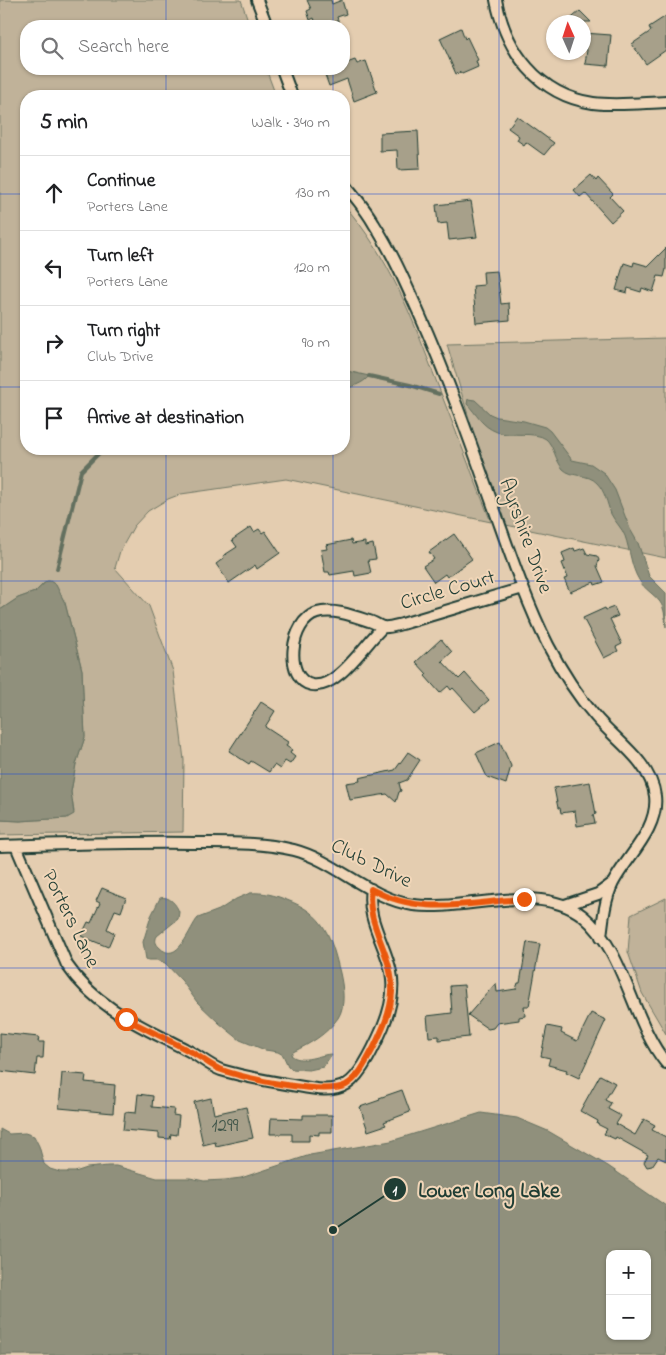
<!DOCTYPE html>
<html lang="en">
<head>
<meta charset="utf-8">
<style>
	:root { --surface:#fff; --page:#f6f6f6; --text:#202124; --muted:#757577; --line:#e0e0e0 }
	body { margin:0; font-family:"Indie Flower",sans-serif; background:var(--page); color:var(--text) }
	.controls { position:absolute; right:15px; bottom:15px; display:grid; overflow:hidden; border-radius:10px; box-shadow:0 1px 4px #0004 }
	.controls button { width:45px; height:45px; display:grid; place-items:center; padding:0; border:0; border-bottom:1px solid var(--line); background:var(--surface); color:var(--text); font:25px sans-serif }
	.compass { position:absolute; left:546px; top:15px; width:45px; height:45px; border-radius:50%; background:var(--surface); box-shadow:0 1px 4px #0004; rotate:357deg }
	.stop { position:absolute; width:15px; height:15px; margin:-11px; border:4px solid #ea580c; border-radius:50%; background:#fff }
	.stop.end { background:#ea580c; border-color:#fff; box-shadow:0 1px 5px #0008 }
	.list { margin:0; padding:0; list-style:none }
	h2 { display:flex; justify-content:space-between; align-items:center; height:65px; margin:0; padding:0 20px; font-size:21px }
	h2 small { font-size:16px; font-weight:400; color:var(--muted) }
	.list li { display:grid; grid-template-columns:32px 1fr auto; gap:15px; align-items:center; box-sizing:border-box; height:75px; padding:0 20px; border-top:1px solid var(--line) }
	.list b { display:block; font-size:19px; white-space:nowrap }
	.list p { margin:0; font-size:16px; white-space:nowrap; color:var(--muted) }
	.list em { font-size:16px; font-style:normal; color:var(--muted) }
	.icon { flex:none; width:28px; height:28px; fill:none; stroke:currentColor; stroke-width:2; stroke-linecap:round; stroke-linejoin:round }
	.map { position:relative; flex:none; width:666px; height:1355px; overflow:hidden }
	.search { position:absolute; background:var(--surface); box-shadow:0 1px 4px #0004; left:20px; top:20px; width:330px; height:55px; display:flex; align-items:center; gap:12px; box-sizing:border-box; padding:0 18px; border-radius:20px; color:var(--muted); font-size:19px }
	.panel { position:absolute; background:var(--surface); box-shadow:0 1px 4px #0004; left:20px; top:90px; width:330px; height:365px; border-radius:20px }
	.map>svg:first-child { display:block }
	.green { fill:#c0b299; stroke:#707866 }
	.water { fill:#90907b; stroke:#636f5f; fill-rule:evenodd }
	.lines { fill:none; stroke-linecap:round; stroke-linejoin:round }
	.stream { stroke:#636f5f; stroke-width:4 }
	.building { fill:#a7a08a; stroke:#1f3d34 }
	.minor-casing { stroke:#1f3d34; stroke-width:14 }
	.minor { stroke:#f1d6b8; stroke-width:10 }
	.route { stroke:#ea580c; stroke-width:6 }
	.grid { fill:none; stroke:#1d4ed8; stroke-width:1; stroke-opacity:0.55 }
	.labels { text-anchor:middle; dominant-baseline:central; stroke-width:4; stroke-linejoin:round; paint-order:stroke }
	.number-label { font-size:19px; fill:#41564a }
	.street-label { font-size:21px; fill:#1f3d34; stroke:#f1d6b8 }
	.leader { fill:none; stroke:#1f3d34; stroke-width:2 }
	.callout-dot { fill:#1f3d34; stroke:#f1d6b8; stroke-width:2 }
	.mark-label { font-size:15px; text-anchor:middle; font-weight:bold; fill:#fff }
	.callout-label { font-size:22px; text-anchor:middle; font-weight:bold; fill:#1f3d34; stroke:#f1d6b8; stroke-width:4; stroke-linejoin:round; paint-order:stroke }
</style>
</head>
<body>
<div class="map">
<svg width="666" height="1355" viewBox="0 0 666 1355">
	<rect width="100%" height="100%" fill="#e4cdb0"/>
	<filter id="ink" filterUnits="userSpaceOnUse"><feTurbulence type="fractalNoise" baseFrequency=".02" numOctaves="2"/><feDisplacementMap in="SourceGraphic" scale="10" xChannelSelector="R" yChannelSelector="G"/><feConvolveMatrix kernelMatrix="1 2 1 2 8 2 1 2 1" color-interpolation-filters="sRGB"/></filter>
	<g filter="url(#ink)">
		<path class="green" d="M0,0H241L250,26H26V69H266L276,96H26V449H344V205C389,256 413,319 437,383C455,429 473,476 491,522L286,479L181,494L168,499L148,511L134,526L120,551L115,568L149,606L173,671L184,760L183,832L0,835V820L20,821L67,818L74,812L71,792L76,764L85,737L82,670L65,603L53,583H44L35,592L18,598L0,610Z
			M666,338V558L506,525L476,442L447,344Z
			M666,898V1034L642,993L628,952L631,915Z"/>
		<path class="water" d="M344,371H347L369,376C362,385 352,385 344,391Z
			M468,399L475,400L490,414L497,417L524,421L545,427L550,431L572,460L591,464L604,473L615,490L630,529L638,543L649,576L666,593V627C665,619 665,609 660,602C654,594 644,589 639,580C631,567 630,550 625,536C622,528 615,522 611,514C607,503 605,491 597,483C588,473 572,478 563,469C555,460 554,446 546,439C535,431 510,437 497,432C481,426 477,414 467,404Z
			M47,581H50L56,585L65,603L82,670L85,737L76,764L71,792L74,814L67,818L20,821L0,820V610L18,598L35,592Z
			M250,893C263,892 275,895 287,900C325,914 331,937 340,973C343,986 346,1006 338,1018C326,1035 311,1043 293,1052L291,1055C302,1065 320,1054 332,1054L323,1067L309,1070L292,1069L288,1066L283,1055L278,1052L265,1050L240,1040L219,1023L197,1002L182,981L165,963L157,960H148L146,959L143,942L151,916L160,898C169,895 177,905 179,912L178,919L157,936C155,940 155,943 159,947C178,967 190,926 198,918L219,910L236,899Z
			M481,1113L517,1118L548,1131L608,1166L666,1206V1355H0V1129L9,1134L25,1133L34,1136L39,1146L44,1164L50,1169L60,1172H75L87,1168L108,1166H116L157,1178H190L204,1181L225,1180L241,1178L310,1155L391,1141ZM610,1254H647V1336H610Z"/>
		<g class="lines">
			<path class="stream" d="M369,376L410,385L439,394
				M57,569L81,471L103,449"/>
		</g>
		<path class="building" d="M307,0H331L332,4L342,0L346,14L337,17L340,26H317L314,18L310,20L307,11L311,9Z
			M580,11L591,22H567Z
			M666,16V50L646,64L632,44L651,31L649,27Z
			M461,28L465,39L467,37L478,60L476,61L478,67L462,74L461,72L456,74L440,38Z
			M584,33L611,35L608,66L585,64L587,50L584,47Z
			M355,60L357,64L366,61L377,92L354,101L347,79L329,86L324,72L331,69H344V64Z
			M517,116L554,143L544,155L526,142L524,145L517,140L519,136L508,128Z
			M418,131L420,169L398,170L397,150L380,151V133Z
			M591,175L596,181L598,178L613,194L610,197L623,211L611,222L585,193L580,197L574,190Z
			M471,201L477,237L449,240L447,223L438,224L436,205Z
			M666,248V269L664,277L658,276L653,292L642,288L641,292L628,288L627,293L616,290L624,263L633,266L634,262L648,266Z
			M497,271L501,304L509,303L510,320L476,323L473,286L484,285L483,272Z
			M251,527L254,532L259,529L262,533L265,531L280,553L257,569L255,565L229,583L216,564L224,558L223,556L237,547L232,540Z
			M454,534L472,559L447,577L445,574L434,582L423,566L434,559L429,552Z
			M351,540L352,544L365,542V546L373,544L376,559L368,560L371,573L355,576L354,571L330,575L329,572H325L321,550L327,549L326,545Z
			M574,548L575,551L584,548L587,554L597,556L599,560L597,566L604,582L595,585L594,582L570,592L564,579L568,578L562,563L565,562L562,553Z
			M614,607L618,616L610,619L622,644L616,647L618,651L604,658L583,618L605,608L606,610Z
			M441,639L452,652L442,661L459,679L465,673L489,700L475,712L453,688L451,690L448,686L440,693L425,676L427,674L416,662Z
			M261,702L275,711L265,727L288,742L286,746L292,750L290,753L295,757L290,764L285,761L280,769L274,765L269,772L251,761L249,764L229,751Z
			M500,742L511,766L506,784L487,777L476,753Z
			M408,752L420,760L407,780L399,783L401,791L399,792L396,802L387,794L350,800L346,783L360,781L359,778L395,770Z
			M590,782L596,814L593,815L595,823L577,826L575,811L561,813L560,808H558L554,788Z
			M102,888L126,898L121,912L115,910L107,929L114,933L108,947L81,936L88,922L91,923L100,903L96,901Z
			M527,942L540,944L529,1006H524L525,1016L519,1017V1020L497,1023L493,1028L488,1029L468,1015L496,983L497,992L516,989L518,983H520Z
			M464,985L469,1037L439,1040V1036L429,1037L427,1016L452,1013L450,986Z
			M591,1013L606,1020L579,1078L566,1072L567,1070L548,1065L550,1058L541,1056L547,1026L562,1029L561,1033L577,1041Z
			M0,1033L39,1037L38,1042H44L43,1058H37L35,1075L0,1071Z
			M62,1073L86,1075L85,1082L115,1085L113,1113L59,1108Z
			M600,1075L615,1083L605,1100L611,1103L608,1109L621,1116L616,1124L635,1135L644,1119L655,1125L652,1130L666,1137V1161L658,1157L652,1166L647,1167L644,1162L648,1155L616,1137L615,1139L604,1134L607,1129L597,1124L598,1121L580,1111Z
			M402,1090L410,1112L384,1122L386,1125L368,1131L360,1107L380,1100L379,1098Z
			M138,1094L153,1096L152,1107L174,1109L173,1115L179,1116L177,1135L171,1134L170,1139L159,1138V1133L123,1130L125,1112L136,1113Z
			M211,1098L214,1114L246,1107L253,1138L216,1146L215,1142L203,1145L194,1102Z
			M303,1115H332V1132H319V1135L309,1134V1141H292V1134H270L271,1118L303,1119Z"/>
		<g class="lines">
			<defs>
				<path id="minor" d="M257,0L267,26
					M496,0C506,51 538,95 593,103C617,106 641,103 666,102
					M282,69L292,96
					M344,183C354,196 366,209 374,224C392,252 405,282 418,311C448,378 472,446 496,514C512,559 527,603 548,645C561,670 576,694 595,716C615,740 651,762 655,796C659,829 627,856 613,883C605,899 603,919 601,937
					M383,627C366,642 337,690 312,685C284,680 289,621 317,613C333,608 354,616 369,621C374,622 379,626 383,627C389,628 397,625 402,624L523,588
					M0,846C64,844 129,842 194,843C227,843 261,842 294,850C336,861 370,899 413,905C465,912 538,881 583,916C625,950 632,1022 666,1063
					M16,846L67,965C96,1008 141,1026 185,1049C198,1055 208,1065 221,1070C244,1077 268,1081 292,1085C309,1088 331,1094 347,1084C362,1075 376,1043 383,1027C390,1010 395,991 391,972C385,943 366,920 371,889
					M565,905L598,894L613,883"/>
			</defs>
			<use href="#minor" class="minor-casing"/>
			<use href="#minor" class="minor"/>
		</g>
	</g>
	<g class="lines" filter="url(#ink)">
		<path class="route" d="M126,1019C148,1030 171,1041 193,1053C202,1058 210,1065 219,1069C243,1078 324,1096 346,1085C359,1078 366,1061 373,1049C382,1031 391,1012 392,992C394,955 365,925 371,889C421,917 470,902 524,899"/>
	</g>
	<path class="grid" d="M166,0V26M333,0V26M499,0V1355M166,69V96M333,69V96M0,194H26M344,194H666M0,387H26M344,387H666M166,449V1355M333,449V1355M0,581H666M0,774H666M0,968H666M0,1161H666"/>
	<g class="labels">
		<g class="number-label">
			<text x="225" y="1126">1299</text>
		</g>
		<g class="street-label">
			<text transform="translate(525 536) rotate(70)">Ayrshire Drive</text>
			<text transform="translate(448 591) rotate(-16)">Circle Court</text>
			<text transform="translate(371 864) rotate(26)">Club Drive</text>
			<text transform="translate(70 919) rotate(64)">Porters Lane</text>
		</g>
	</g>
	<path class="leader" d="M333 1230L395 1189"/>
	<g class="callout-dot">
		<circle cx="333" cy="1230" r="5"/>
		<circle cx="395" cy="1189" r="12"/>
	</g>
	<g class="mark-label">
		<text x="395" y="1195">1</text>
	</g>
	<g class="callout-label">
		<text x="489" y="1197">Lower Long Lake</text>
	</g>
</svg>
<div class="controls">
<button>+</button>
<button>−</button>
</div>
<svg class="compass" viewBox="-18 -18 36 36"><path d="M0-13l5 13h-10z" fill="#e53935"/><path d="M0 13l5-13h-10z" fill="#757577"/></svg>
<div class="stop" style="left:126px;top:1019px"></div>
<div class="stop end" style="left:524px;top:899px"></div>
<div class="search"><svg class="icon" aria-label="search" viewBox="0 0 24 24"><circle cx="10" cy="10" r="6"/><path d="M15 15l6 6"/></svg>Search here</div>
<section class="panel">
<h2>5 min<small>Walk · 340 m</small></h2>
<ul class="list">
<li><svg class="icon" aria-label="ahead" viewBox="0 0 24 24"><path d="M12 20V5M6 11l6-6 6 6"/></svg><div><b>Continue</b><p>Porters Lane</p></div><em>130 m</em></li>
<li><svg class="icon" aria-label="left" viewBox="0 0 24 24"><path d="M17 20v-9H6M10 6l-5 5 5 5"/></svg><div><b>Turn left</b><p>Porters Lane</p></div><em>120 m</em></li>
<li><svg class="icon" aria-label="right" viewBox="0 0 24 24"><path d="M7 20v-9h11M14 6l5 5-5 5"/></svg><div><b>Turn right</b><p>Club Drive</p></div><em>90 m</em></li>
<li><svg class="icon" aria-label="arrive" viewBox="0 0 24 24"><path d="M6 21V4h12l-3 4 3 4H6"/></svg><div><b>Arrive at destination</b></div></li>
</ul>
</section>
</div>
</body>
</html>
